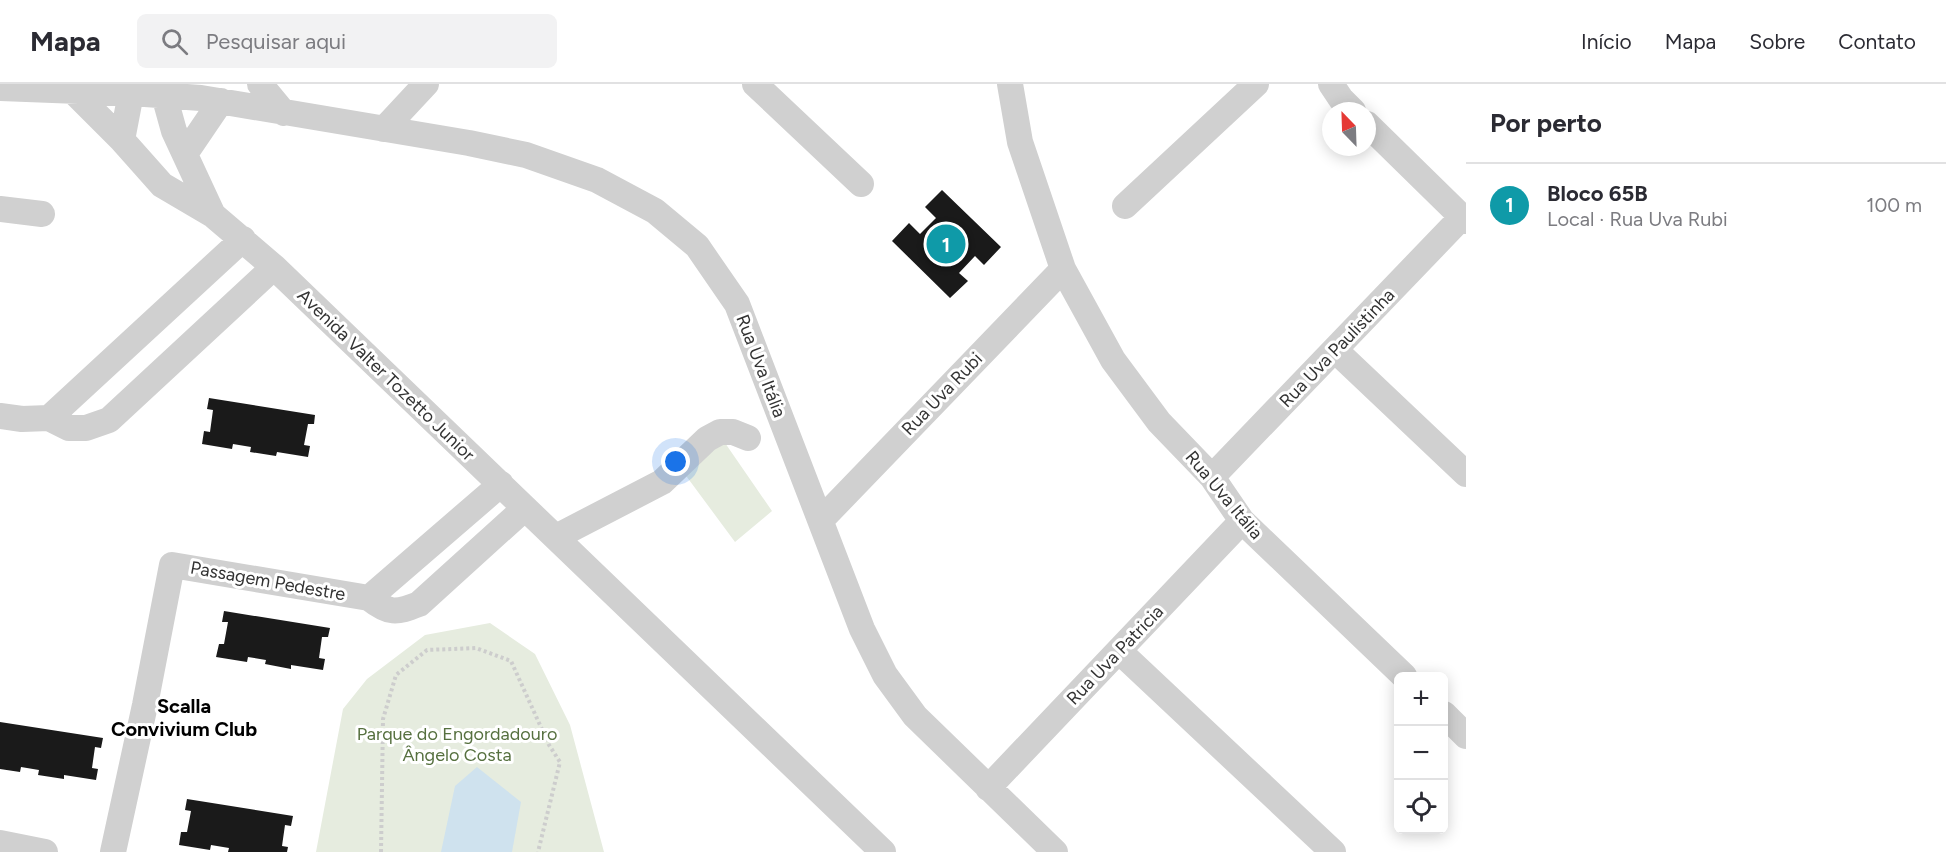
<!DOCTYPE html>
<html lang="pt">
<head>
<meta charset="utf-8">
<style>
	:root { --surface:#fff; --page:#f2f2f3; --text:#2b2b33; --muted:#7c7c81; --line:#e1e1e2; --accent:#b45309 }
	body { margin:0; font-family:Figtree,sans-serif; background:var(--page); color:var(--text) }
	.controls { position:absolute; right:18px; bottom:18px; display:grid; overflow:hidden; border-radius:9px; box-shadow:0 3px 15px #0003 }
	.controls button { width:54px; height:54px; display:grid; place-items:center; padding:0; border:0; border-bottom:2px solid var(--line); background:var(--surface); color:var(--text); font:30px sans-serif }
	.compass { position:absolute; left:1322px; top:18px; width:54px; height:54px; border-radius:50%; background:var(--surface); box-shadow:0 3px 15px #0003; rotate:337deg }
	.you { position:absolute; left:676px; top:378px; width:21px; height:21px; margin:-15px; border:4px solid #fff; border-radius:50%; background:#1a73e8; box-shadow:0 0 0 9px #1a73e833 }
	.badge { display:grid; place-items:center; width:39px; height:39px; border-radius:50%; background:var(--accent); color:#fff; font-size:20px; font-weight:700 }
	.pin { position:absolute; translate:-50% -50%; border:3px solid #fff; box-shadow:0 2px 6px #0006 }
	.list { margin:0; padding:0; list-style:none }
	h2 { display:flex; justify-content:space-between; align-items:center; height:78px; margin:0; padding:0 24px; font-size:26px }
	h2 small { font-size:20px; font-weight:400; color:var(--muted) }
	.list li { display:grid; grid-template-columns:39px 1fr auto; gap:18px; align-items:center; box-sizing:border-box; height:84px; padding:0 24px; border-top:2px solid var(--line) }
	.list b { display:block; font-size:22px; white-space:nowrap }
	.list p { margin:0; font-size:20px; white-space:nowrap; color:var(--muted) }
	.list em { font-size:20px; font-style:normal; color:var(--muted) }
	.icon { flex:none; width:33px; height:33px; fill:none; stroke:currentColor; stroke-width:2; stroke-linecap:round; stroke-linejoin:round }
	.map { position:relative; flex:none; width:1466px; height:768px; overflow:hidden }
	header { display:flex; align-items:center; gap:36px; box-sizing:border-box; height:84px; padding:0 30px; background:var(--surface); border-bottom:2px solid var(--line) }
	header strong { font-size:28px }
	nav { display:flex; gap:33px; margin-inline-start:auto; font-size:21px }
	.search { width:420px; height:54px; background:var(--page); display:flex; align-items:center; gap:15px; box-sizing:border-box; padding:0 21px; border-radius:9px; color:var(--muted); font-size:22px }
	main { display:flex }
	aside { flex:1; background:var(--surface) }
	.map>svg:first-child { display:block }
	.green { fill:#e6ecdf }
	.water { fill:#cfe2ee }
	.building { fill:#1a1a1a }
	.lines { fill:none; stroke-linecap:round; stroke-linejoin:round }
	.path { stroke:#cdcdcd; stroke-width:4; stroke-dasharray:3 3; stroke-linecap:butt }
	.minor { stroke:#d0d0d0; stroke-width:26 }
	.labels { text-anchor:middle; dominant-baseline:central; stroke-width:6; stroke-linejoin:round; paint-order:stroke }
	.street-label { font-size:18px; fill:#333; stroke:#fff }
	.park-label { font-size:18px; fill:#56703f; stroke:#fff }
	.neighbourhood-label { font-size:20px; font-weight:bold; fill:#000; stroke:#fff }
</style>
</head>
<body>
<header>
<strong>Mapa</strong>
<div class="search"><svg class="icon" aria-label="search" viewBox="0 0 24 24"><circle cx="10" cy="10" r="6"/><path d="M15 15l6 6"/></svg>Pesquisar aqui</div>
<nav><a>Início</a><a>Mapa</a><a>Sobre</a><a>Contato</a></nav>
</header>
<main>
<div class="map">
<svg width="1466" height="768" viewBox="0 0 1466 768">
	<rect width="100%" height="100%" fill="#fff"/>
	<path class="green" d="M723,356L772,427L735,458L681,385Z
		M490,539L535,570L570,641L604,768H316L343,625L367,595L425,551Z"/>
	<path class="water" d="M477,683L521,718L512,768H441L455,702Z"/>
	<path class="building" d="M942,106L1001,163L984,181L975,172L959,189L968,197L950,214L892,157L909,139L920,150L936,134L925,123Z
		M209,314L315,331L314,340H308L304,361L310,362L308,373L277,368L276,372L250,368L251,363L233,360L232,365L202,360L204,347L210,348L213,326L207,325Z
		M224,527L330,544L328,553H322L319,574L325,575L323,586L291,581V585L265,580L266,576L248,573L247,578L216,573L219,560H224L228,538H222Z
		M0,638L103,654L101,664L95,663L92,684L98,685L96,696L64,691V695L38,691L39,686L21,683L20,688L0,685Z
		M187,715L293,732L291,742L285,741L282,762L288,763L287,768H228L229,764L211,761L210,766L179,761L181,748H187L191,727L185,726Z"/>
	<g class="lines">
		<path class="path" d="M381,768L383,635L396,591L427,566L476,564L511,577L549,661L560,678L538,768"/>
		<path class="minor" d="M260,0L284,29
			M755,0L861,100
			M1010,0L1020,58L1063,185L1113,276L1159,338L1212,393L1242,437L1404,592
			M1331,0L1341,15L1353,27
			M0,4L131,9L201,14L469,59L526,71L597,96L655,127L697,162L737,220L862,545L885,591L915,632L1055,768
			M73,7L122,56
			M131,9L122,56L162,101L213,131L274,183L883,768
			M164,11L174,47L213,131
			M1367,40L1466,137
			M384,45L426,0
			M185,70L221,17
			M1125,122L1256,0
			M0,125L42,130
			M1335,266L1466,390
			M0,332L22,335L49,334L69,344H86L109,336L274,183
			M49,334L243,155
			M1212,393L1462,133
			M821,436L1063,185
			M556,453L662,398L707,355L720,348H733L748,354
			M369,514L501,400
			M1119,567L1333,768
			M1444,630L1466,652
			M988,704L1242,437
			M0,759L45,768
			M113,768L145,621L172,481L369,514C389,530 396,529 419,520L525,424"/>
	</g>
	<g class="labels">
		<g class="street-label">
			<text transform="translate(1337 264) rotate(-46)">Rua Uva Paulistinha</text>
			<text transform="translate(761 282) rotate(69)">Rua Uva Itália</text>
			<text transform="translate(386 291) rotate(44)">Avenida Valter Tozetto Junior</text>
			<text transform="translate(942 310) rotate(-46)">Rua Uva Rubi</text>
			<text transform="translate(1224 411) rotate(50)">Rua Uva Itália</text>
			<text transform="translate(268 497) rotate(10)">Passagem Pedestre</text>
			<text transform="translate(1115 571) rotate(-46)">Rua Uva Patricia</text>
		</g>
		<g class="park-label">
			<text x="457" y="650">Parque do Engordadouro<tspan x="457" dy="21">Ângelo Costa</tspan></text>
		</g>
		<g class="neighbourhood-label">
			<text x="184" y="622">Scalla<tspan x="184" dy="23">Convivium Club</tspan></text>
		</g>
	</g>
</svg>
<div class="controls">
<button>+</button>
<button>−</button>
<button><svg class="icon" aria-label="locate" viewBox="0 0 24 24"><circle cx="12" cy="12" r="6"/><path d="M12 2v4M12 18v4M2 12h4M18 12h4"/></svg></button>
</div>
<svg class="compass" viewBox="-18 -18 36 36"><path d="M0-13l5 13h-10z" fill="#e53935"/><path d="M0 13l5-13h-10z" fill="#7c7c81"/></svg>
<div class="you"></div>
<div class="pin badge" style="left:946px;top:160px;background:#0f9aa8">1</div>
</div>
<aside>
<h2>Por perto<small></small></h2>
<ul class="list">
<li><span class="badge" style="background:#0f9aa8">1</span><div><b>Bloco 65B</b><p>Local · Rua Uva Rubi</p></div><em>100 m</em></li>
</ul>
</aside>
</main>
</body>
</html>
